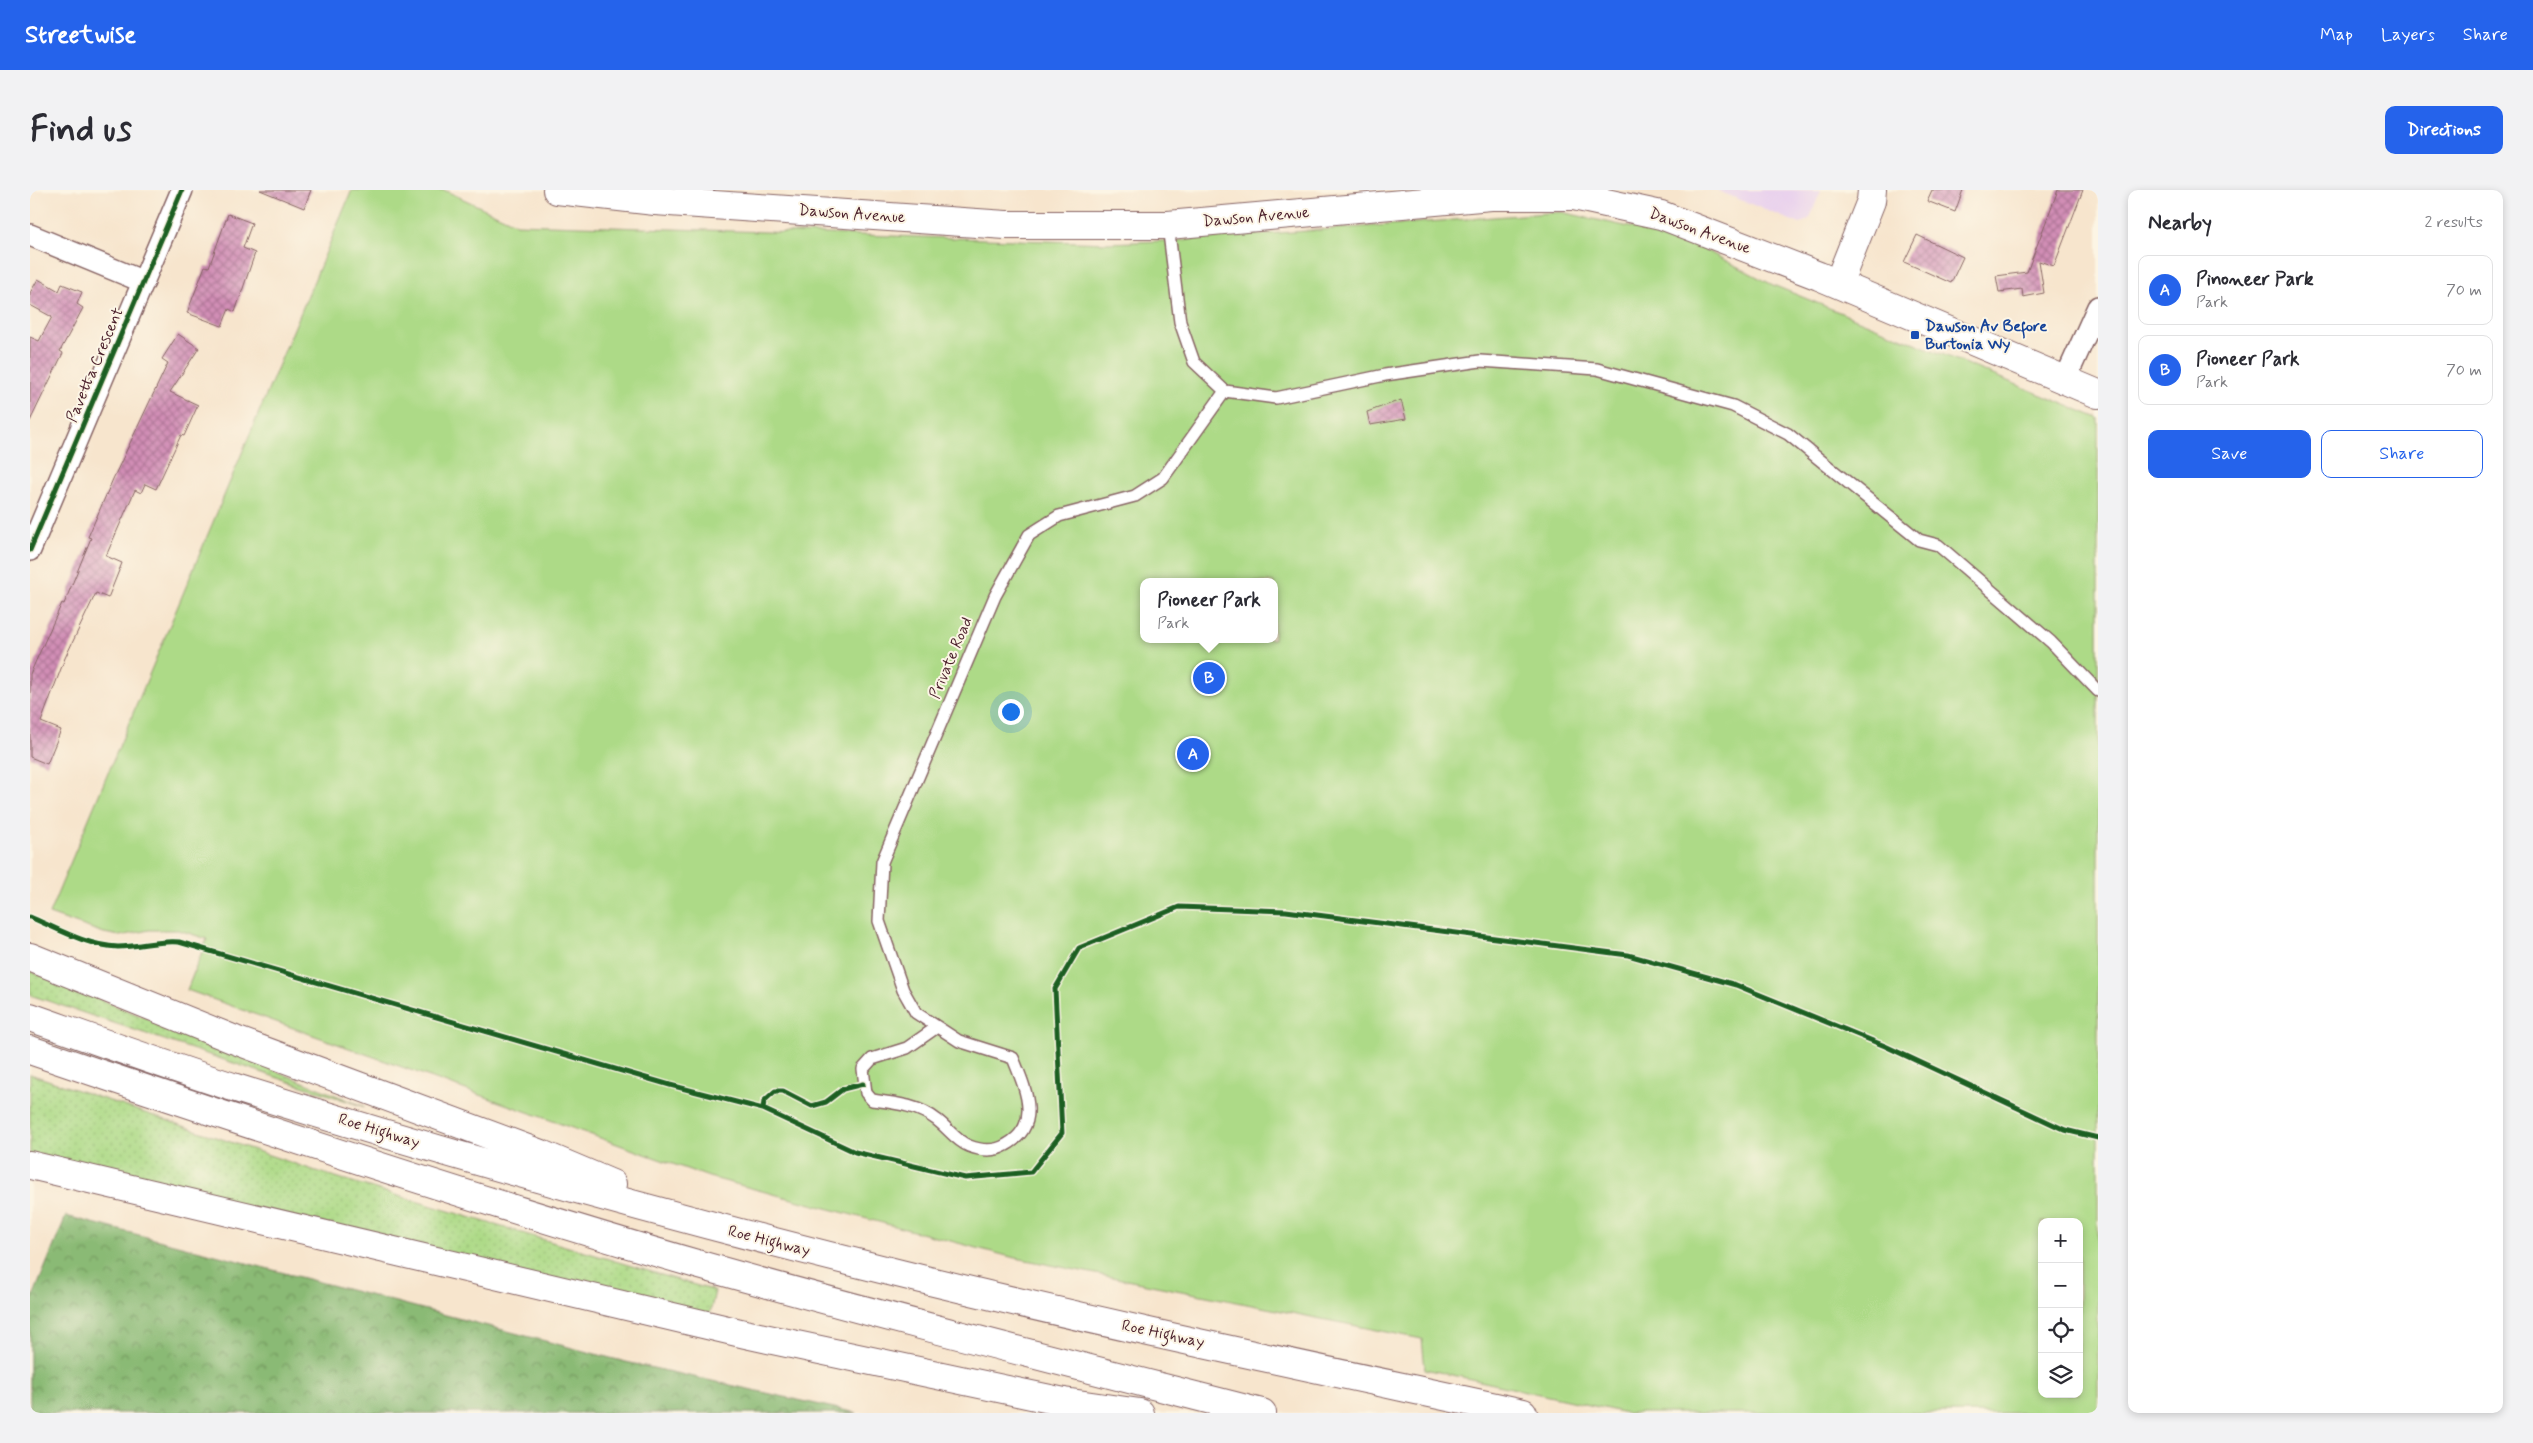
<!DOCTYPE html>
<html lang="en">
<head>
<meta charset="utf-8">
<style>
	:root { --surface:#fff; --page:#f2f2f3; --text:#2b2b33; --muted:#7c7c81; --line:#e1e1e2; --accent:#2563eb }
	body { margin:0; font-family:Mynerve,sans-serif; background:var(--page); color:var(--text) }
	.controls { position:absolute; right:15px; bottom:15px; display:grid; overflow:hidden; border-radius:10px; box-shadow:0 2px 8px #0003 }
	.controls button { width:45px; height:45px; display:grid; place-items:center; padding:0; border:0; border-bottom:1px solid var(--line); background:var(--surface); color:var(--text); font:25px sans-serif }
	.you { position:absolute; left:980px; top:521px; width:18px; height:18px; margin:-12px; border:4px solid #fff; border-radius:50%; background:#1a73e8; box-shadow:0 0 0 8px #1a73e833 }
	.badge { display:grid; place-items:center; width:32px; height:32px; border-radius:50%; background:var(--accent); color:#fff; font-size:16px; font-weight:700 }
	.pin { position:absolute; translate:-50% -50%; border:2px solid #fff; box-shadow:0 1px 5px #0006 }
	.popup { position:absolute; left:1110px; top:388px; width:138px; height:65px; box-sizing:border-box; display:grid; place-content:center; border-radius:10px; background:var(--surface); filter:drop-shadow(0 1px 4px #0005); font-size:16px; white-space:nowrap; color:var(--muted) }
	.popup b { font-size:19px; color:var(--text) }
	.popup::after { content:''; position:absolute; left:50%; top:100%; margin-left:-10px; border:10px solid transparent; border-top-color:var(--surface) }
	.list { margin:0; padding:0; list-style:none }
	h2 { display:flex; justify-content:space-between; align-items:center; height:65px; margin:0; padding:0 20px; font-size:21px }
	h2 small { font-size:16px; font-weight:400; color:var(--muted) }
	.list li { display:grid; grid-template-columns:32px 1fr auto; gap:15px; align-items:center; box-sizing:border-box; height:70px; margin:0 10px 10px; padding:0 10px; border:1px solid var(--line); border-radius:10px }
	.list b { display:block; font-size:19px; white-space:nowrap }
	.list p { margin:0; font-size:16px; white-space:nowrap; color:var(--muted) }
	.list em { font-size:16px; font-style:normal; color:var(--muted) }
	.actions { display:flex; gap:10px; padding:15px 20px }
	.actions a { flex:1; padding:11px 0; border:1px solid var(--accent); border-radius:10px; text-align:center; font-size:18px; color:var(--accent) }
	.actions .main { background:var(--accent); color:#fff }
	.icon { flex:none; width:28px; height:28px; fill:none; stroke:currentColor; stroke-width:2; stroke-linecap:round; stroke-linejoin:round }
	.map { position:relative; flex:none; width:2068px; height:1223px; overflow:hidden; border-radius:10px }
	header { display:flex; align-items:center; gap:30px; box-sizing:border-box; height:70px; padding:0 25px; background:var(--accent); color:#fff }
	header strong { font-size:24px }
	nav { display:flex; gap:28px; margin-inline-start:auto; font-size:18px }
	.intro { display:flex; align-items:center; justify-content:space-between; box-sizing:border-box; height:120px; padding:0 30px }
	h1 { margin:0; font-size:35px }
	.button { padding:12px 22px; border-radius:10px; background:var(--accent); color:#fff; font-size:18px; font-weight:700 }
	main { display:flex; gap:30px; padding:0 30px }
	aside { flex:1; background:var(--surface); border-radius:10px; box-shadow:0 2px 8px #0003 }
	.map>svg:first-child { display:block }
	.built { fill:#e9d1ed }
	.grass { fill:url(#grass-dots); stroke:#7c7c59 }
	.forest { fill:url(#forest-crowns); stroke:#6a6c50 }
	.park { fill:#adda87; stroke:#7c7c59; fill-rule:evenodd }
	.building { fill:url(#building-cross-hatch) }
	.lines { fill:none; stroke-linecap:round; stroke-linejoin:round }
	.lane-casing { stroke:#876464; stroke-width:14 }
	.street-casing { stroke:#876464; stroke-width:24 }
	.secondary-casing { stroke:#876464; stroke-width:30 }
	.highway-casing { stroke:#876464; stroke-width:30 }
	.lane { stroke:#fff; stroke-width:11 }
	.street { stroke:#fff; stroke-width:21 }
	.secondary { stroke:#fff; stroke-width:28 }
	.highway { stroke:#fff; stroke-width:28 }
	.cycleway-casing { stroke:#fcf5e5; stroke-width:8 }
	.cycleway { stroke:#1b5e20; stroke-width:5 }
	.transit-dot { fill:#1a4fb4; stroke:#fcf5e5; stroke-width:2 }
	.labels { text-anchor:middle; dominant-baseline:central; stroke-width:4; stroke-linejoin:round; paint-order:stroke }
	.street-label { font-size:16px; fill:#4a1f2b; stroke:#fcf5e5 }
	.transit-label { font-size:16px; font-weight:bold; fill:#164399; stroke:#fcf5e5; text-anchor:start }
</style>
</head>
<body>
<header>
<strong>Streetwise</strong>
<nav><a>Map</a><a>Layers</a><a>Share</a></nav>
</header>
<div class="intro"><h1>Find us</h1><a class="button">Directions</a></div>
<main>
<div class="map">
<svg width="2068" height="1223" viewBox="0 0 2068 1223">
	<defs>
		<pattern id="grass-dots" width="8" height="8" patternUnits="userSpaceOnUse" patternTransform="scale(1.25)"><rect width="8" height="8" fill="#adda87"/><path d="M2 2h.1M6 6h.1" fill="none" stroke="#96bb75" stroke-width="1.8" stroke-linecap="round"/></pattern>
		<pattern id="forest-crowns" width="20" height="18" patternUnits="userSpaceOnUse" patternTransform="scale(1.25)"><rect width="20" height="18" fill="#8aba74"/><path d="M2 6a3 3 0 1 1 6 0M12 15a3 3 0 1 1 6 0" fill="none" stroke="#73975f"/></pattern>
		<pattern id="building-cross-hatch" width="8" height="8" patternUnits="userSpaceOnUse" patternTransform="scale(1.25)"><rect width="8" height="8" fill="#d18eb6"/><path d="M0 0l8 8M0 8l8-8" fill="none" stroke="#ac7394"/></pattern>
	</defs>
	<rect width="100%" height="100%" fill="#fcf5e5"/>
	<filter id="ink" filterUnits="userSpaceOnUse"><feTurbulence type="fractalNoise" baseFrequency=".02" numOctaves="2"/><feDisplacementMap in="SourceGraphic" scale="10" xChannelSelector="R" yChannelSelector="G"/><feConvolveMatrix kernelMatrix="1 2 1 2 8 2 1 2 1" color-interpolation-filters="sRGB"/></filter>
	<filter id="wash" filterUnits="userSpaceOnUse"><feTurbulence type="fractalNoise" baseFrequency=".0096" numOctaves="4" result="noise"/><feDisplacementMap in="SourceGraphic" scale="20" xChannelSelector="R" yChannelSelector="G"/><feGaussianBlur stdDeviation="1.12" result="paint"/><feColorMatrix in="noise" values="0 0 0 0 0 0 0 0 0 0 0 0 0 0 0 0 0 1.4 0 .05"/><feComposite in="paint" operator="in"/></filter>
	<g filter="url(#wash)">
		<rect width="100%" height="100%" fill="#f7e5cd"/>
		<path class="built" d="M1686,0H1791L1780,28L1770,34Z"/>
		<path class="grass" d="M0,781L335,917L0,805Z
			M0,884L289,982L685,1101L679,1128L0,967Z"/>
		<path class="forest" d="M36,1026L596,1172L827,1223H0V1114Z"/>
		<path class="park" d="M322,0H414L487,34L1078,53L1156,50L1531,22L1654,49L1743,95L2068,228V1223H1596L1395,1179L1392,1149L981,1067L679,987L157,800L177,749L149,740H119L90,746L74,743L19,724ZM1114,392H1244V449H1114ZM2012,1032H2049V1204H2012Z"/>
		<g id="blocks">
			<path class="building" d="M230,0H281L274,18Z
				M1902,0H1933L1925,22L1897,11Z
				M2028,0H2053L2024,76L2009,71L2014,103L1993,107L1992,99L1969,102L1966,86L1997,82Z
				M198,24L222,33L213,58L225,63L205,122L199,119L192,136L157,123L175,76L179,77Z
				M1887,45L1933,67L1921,93L1874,72Z
				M8,89L29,101L32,94L52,102L47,114L53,118L30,161L33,163L0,231V147L9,151L22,127L0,115V103Z
				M148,144L169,158L140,202L168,215L154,246L151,245L126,299L115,294L111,303L105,300L76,366L92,373L78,408L66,403L35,468L11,532L31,540L17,574L0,567V484L32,413L34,414L61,348L58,347L83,289L138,173L132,169Z
				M1371,210L1376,229L1340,235L1337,222Z"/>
		</g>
	</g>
	<g filter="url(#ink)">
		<use href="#blocks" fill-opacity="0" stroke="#876464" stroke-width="1"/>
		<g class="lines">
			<defs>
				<path id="lane" d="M1138,35L1150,132L1164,172L1195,201L1246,208L1355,185L1450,171L1567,179L1703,216L1758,244L1889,350L1908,355L2021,452L2068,501
					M907,837L877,858L842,869L833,879L836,903L842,910C865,913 888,915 907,930C918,938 926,951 939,956C952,961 964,962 976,955C1013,935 995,898 983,868L929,851L886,823L873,800L849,731L852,672L965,406L999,345L1029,326L1105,306L1133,288L1195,201"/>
				<path id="street" d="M0,45L114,92
					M2035,190L2068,117
					M0,360L152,0"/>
				<path id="secondary" d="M527,0L625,11L976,35H1138L1461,6H1544L1631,25L1789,86L2068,204
					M1808,94L1841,11L1842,0"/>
				<path id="highway" d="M0,767L205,850L511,964L582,994
					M0,827C68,851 137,876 206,898C425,967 648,1029 871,1084C1077,1135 1285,1178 1493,1223
					M0,860C222,936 445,1010 670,1075C857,1128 1045,1175 1232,1223
					M0,975L715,1144L1034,1212L1110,1223"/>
			</defs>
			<use href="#lane" class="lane-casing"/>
			<use href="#street" class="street-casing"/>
			<use href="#secondary" class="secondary-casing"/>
			<use href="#highway" class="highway-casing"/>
			<use href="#lane" class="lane"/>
			<use href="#street" class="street"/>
			<use href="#secondary" class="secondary"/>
			<use href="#highway" class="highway"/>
			<defs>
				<path id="cycleway" d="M0,360L152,0
					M0,727C28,739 57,756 88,757C109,757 128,750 149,752L640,895L733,919L825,962L935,988L1001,982L1032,943L1025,799L1049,758L1149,717L1256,721L1598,765L1706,795L1855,856L2035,940L2068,948
					M733,919L734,911L745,901H753L782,916L796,912L813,899L833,894"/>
			</defs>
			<use href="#cycleway" class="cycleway-casing"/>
			<use href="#cycleway" class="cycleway"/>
		</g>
	</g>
	<rect class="transit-dot" x="1880" y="140" width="10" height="10" rx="2.5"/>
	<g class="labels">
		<g class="street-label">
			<text transform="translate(822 24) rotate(4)">Dawson Avenue</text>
			<text transform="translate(1226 27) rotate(-5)">Dawson Avenue</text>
			<text transform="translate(1670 41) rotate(20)">Dawson Avenue</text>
			<text transform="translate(65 175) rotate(-67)">Pavetta Crescent</text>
			<text transform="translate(921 468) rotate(-67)">Private Road</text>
			<text transform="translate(349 941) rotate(17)">Roe Highway</text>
			<text transform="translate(739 1051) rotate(14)">Roe Highway</text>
			<text transform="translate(1133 1144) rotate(12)">Roe Highway</text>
		</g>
		<g class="transit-label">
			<text x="1895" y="136">Dawson Av Before<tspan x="1895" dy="18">Burtonia Wy</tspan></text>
		</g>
	</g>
</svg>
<div class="controls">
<button>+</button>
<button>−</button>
<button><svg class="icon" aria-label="locate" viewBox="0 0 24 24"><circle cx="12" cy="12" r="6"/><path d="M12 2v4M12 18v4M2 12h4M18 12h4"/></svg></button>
<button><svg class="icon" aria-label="layers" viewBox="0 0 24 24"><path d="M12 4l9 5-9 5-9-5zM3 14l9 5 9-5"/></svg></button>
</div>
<div class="you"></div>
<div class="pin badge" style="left:1163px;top:564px">A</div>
<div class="pin badge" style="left:1179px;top:488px">B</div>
<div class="popup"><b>Pioneer Park</b>Park</div>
</div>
<aside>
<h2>Nearby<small>2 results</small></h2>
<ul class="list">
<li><span class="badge">A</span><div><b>Pinoneer Park</b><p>Park</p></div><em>70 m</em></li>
<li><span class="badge">B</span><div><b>Pioneer Park</b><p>Park</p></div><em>70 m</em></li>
</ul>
<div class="actions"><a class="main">Save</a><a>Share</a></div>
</aside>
</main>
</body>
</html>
